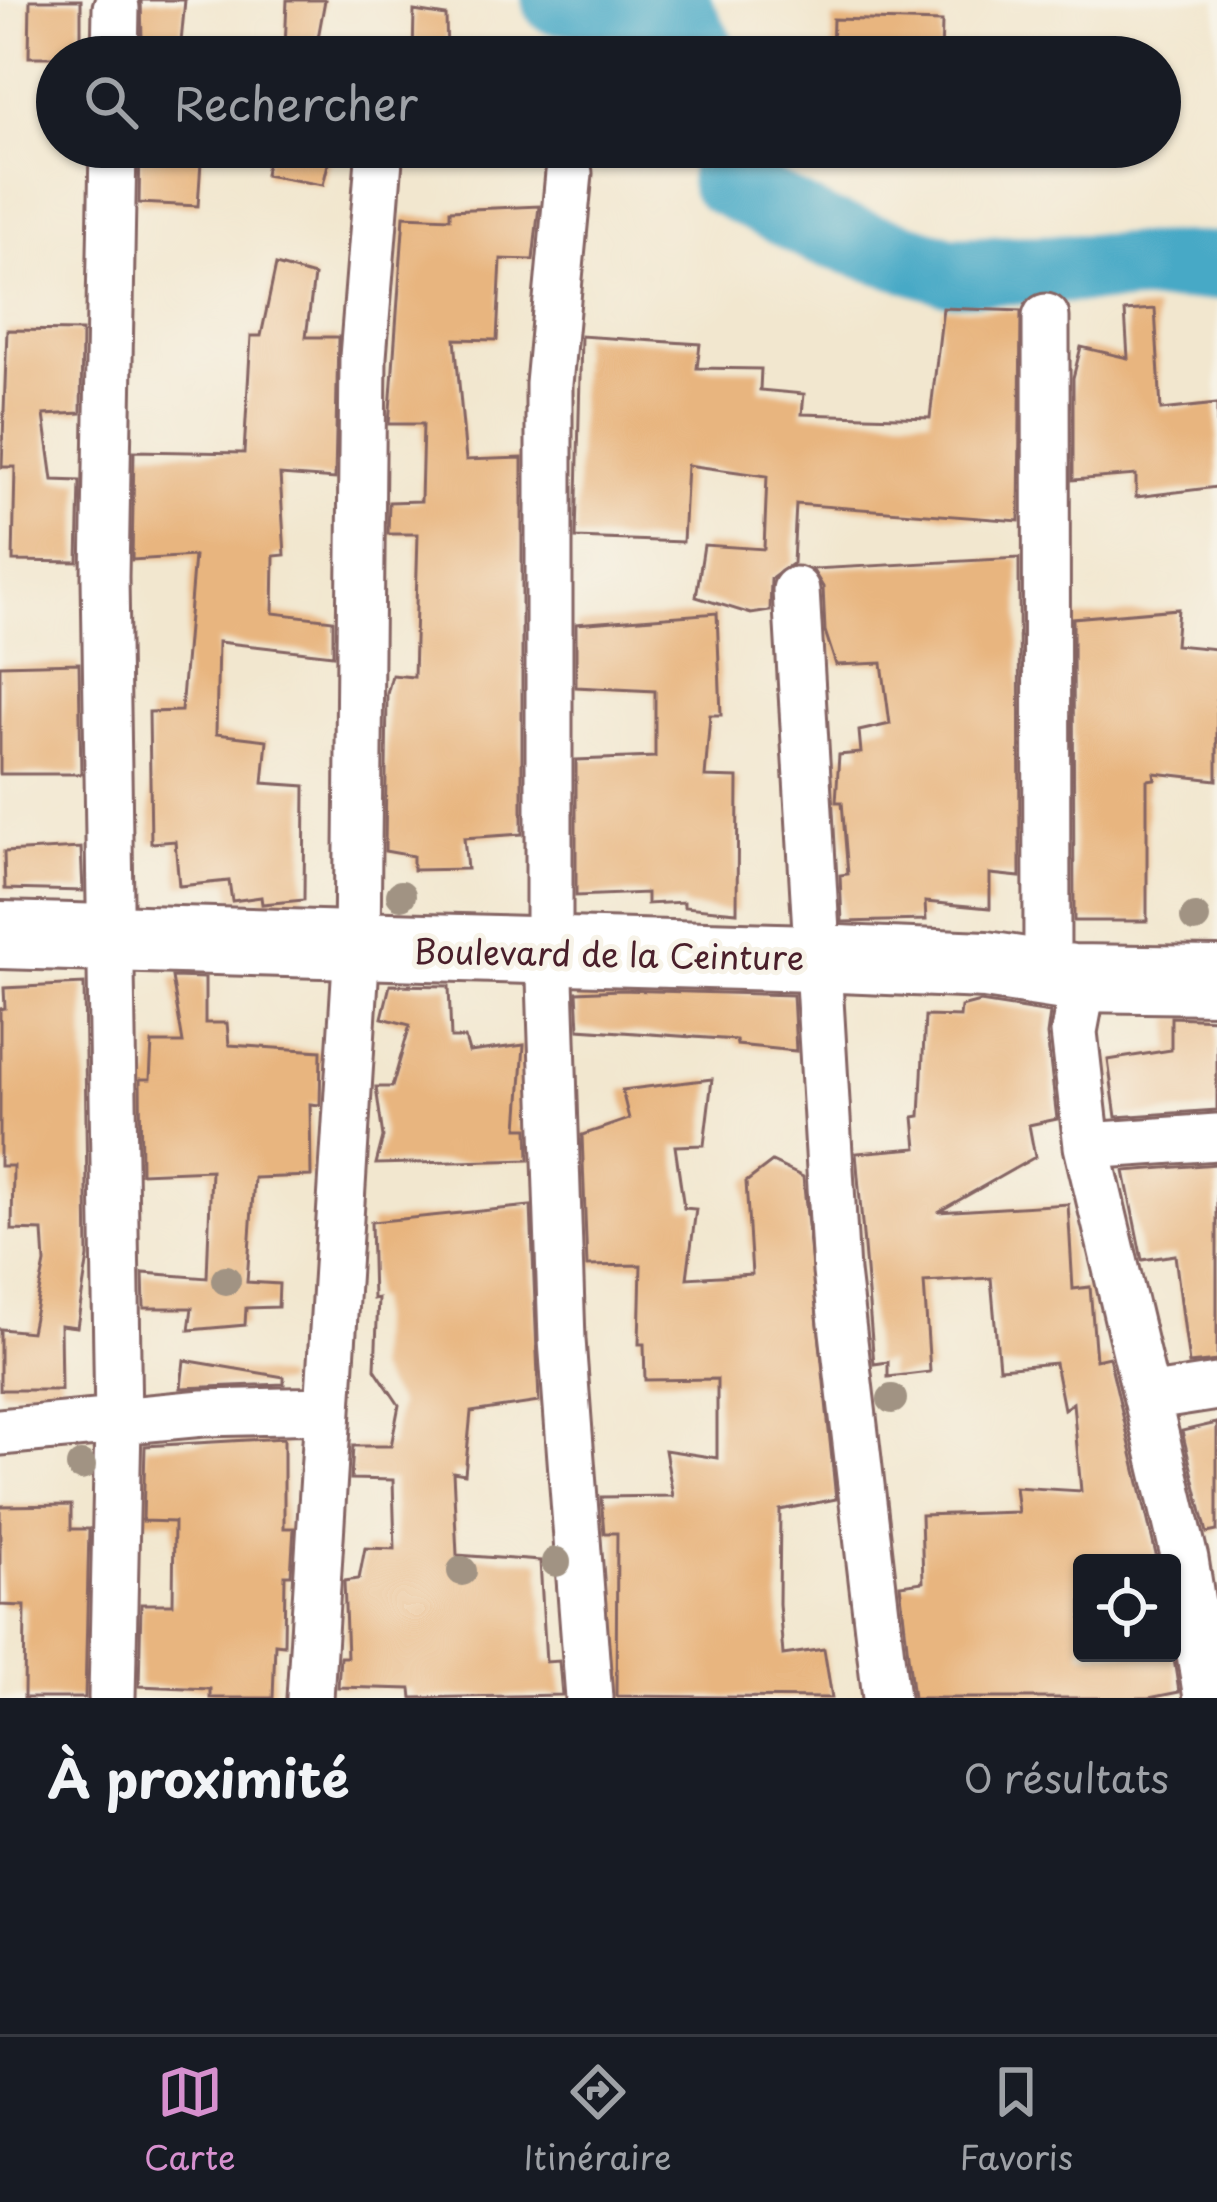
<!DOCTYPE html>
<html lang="fr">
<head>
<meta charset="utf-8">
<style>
	:root { --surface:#171b24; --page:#242831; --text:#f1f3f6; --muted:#9ea1a6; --line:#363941; --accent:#d690ce }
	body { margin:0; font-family:"Playpen Sans",sans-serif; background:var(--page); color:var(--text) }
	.controls { position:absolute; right:36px; bottom:36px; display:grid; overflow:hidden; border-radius:12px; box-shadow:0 3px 9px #0004 }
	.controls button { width:108px; height:108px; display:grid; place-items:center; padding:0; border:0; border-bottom:3px solid var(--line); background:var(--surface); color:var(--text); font:60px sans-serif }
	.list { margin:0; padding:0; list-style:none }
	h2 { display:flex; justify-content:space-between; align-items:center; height:156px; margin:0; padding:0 48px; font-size:51px }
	h2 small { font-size:39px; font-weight:400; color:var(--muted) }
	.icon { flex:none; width:66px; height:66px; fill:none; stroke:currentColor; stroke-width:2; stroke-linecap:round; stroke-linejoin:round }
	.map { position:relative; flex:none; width:1217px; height:1698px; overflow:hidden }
	.search { position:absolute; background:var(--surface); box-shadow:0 3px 9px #0004; left:36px; right:36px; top:36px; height:132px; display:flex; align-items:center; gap:30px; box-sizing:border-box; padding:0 42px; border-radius:66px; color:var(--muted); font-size:45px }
	.sheet { height:336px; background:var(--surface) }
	nav { display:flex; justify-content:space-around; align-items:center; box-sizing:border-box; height:168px; border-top:3px solid var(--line); background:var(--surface); font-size:33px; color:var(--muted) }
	nav a { display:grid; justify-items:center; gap:6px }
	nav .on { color:var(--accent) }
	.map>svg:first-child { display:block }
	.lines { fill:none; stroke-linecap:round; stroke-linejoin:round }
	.river { stroke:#46a9c6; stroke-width:69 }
	.building { fill:#e8b57f }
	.street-casing { stroke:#856564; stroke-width:51 }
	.secondary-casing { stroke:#856564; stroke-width:72 }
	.street { stroke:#fff; stroke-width:45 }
	.secondary { stroke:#fff; stroke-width:66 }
	.tree { fill:#a19383 }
	.labels { text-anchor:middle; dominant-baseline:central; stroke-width:10; stroke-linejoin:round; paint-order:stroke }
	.street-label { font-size:33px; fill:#4a1f2b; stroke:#f7f3e8 }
</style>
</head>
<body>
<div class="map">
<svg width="1217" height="1698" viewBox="0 0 1217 1698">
	<rect width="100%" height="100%" fill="#f7f3e8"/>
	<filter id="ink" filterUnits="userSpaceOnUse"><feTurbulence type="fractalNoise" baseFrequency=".00833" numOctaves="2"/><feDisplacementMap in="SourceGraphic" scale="24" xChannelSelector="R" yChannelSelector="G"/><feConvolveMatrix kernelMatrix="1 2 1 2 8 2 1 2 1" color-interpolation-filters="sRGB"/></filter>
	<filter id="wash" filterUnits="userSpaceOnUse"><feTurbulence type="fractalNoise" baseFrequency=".004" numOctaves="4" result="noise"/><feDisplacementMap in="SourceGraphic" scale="48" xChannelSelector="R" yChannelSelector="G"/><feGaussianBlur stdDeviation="2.7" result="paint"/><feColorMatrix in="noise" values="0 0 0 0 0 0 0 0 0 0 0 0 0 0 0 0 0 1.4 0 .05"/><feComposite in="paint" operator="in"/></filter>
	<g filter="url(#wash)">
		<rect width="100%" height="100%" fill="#f2e7cf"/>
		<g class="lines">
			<path class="river" d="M556,0L676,5L705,57
				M724,147V181L823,232L950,271L1217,266"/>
		</g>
		<g id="blocks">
			<path class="building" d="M30,0H81V57H29Z
				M141,0H185L181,42L142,39Z
				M287,0H325L316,49H285Z
				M414,11L446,16L447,57H413Z
				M833,19L942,22L941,57H832Z
				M140,147H202L198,206L139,203Z
				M269,147H332L323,185L265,175Z
				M539,206L533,260L501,259L497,340L455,339L466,460L522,458V834L464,838L467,869L413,870V856L385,851L387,694L392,675L414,677L418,534H388L389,502L421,501L423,424H389L404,216L450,218V210Z
				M276,265L314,276L306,337H338L335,479L280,475L285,555L274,556L273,613L333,620V655L218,642L216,734L267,740L263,783L305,786L304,900L262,904L261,897L232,901L229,881L179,886L175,841L151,843L149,712L181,711L194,556L132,560L134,451L244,453L251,336H261Z
				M943,308L1021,311L1019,521L796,504L793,563L771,579L770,611L751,614L696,597L704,545L764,549L767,476L687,465L683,542L576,538L581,336L700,344L697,368L761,369L760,390L804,394L802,414L930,418Z
				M1155,309L1161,410L1217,404V487L1136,497V475L1073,480V378L1081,347L1128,358L1125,311Z
				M7,330L82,331L81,413L44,415L53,480L80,481L78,562L13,561L15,467H2Z
				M1019,558L1020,877L990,874V908L925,902L926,920L842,922L840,875L848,874L842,802H836L839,755L861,753L859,731L890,724L882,663L836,665L825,631L823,587L812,569Z
				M1178,609L1175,645L1217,649V780L1154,773L1155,779L1147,780V921H1074L1073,618Z
				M717,613L721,715H710L705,777L738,778L737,912L684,907V902L647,904V893L576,896V760L655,757V691L576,687V624Z
				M79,663L81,774H0V665Z
				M81,848L83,891L5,889L4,852Z
				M172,977L205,978V1023H227L229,1045L321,1051L320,1105L310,1104L311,1176L254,1178L247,1282L279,1284L278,1307L246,1308L245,1325L189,1330L192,1308H144L143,1273L207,1278L211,1170L141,1173L140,1079H150L152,1043H183Z
				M84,984L88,1257L77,1327L60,1325L61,1390H0V1329L31,1332L45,1263L43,1231L12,1230L13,1166H0V1009L5,1008L4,988Z
				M390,985L449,986L451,1038H465L469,1052L524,1045L518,1128H528L529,1160L376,1164L383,1137L376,1087H392L410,1025L382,1018Z
				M620,990L793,995L796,1051L737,1045L736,1040L579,1029L577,992Z
				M980,1002L1050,1013L1047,1035L1057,1119L1029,1125L1035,1157L938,1212L1068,1204L1073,1289L1090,1287L1096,1360L1109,1357L1158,1563H1082V1653H1173L1179,1692L1149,1698H913L900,1585L923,1582L921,1515L1018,1512L1015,1487L1081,1491L1073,1403L1064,1409L1055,1363L999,1368L991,1278L924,1282L930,1372L888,1377V1362L874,1364L856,1153L917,1148L914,1117L920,1116L925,1016L960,1017L961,1007Z
				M1171,1017L1217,1019V1110L1116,1117L1108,1060L1171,1050Z
				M712,1079L704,1145L675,1146L684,1208L696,1209L687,1278L752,1274L746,1182L772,1162L803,1177L836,1499L780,1510L779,1604L783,1655L824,1649L832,1698L616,1696L617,1533H604L601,1497L673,1496L665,1450L717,1458V1379L645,1380L644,1344H639L641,1265L587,1266L582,1135L629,1119L622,1090Z
				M1217,1164V1361L1189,1364L1175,1255L1142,1260L1124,1171Z
				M531,1206L539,1402L471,1412L465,1474L453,1472L457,1555L540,1561L546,1662L559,1661L562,1695L412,1698L411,1689L338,1687L340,1657H347L344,1581L359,1579L365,1548L395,1549L393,1480L351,1479L353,1446H391L399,1405L375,1369L378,1298L373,1299L371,1222Z
				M184,1360L284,1377V1384L181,1388Z
				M1217,1423V1531L1207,1533L1182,1431Z
				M284,1438V1528H294L291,1575H285L284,1645L275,1644L273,1698H210V1689L139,1686L141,1604H173L174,1522L143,1521L145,1446Z
				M71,1505V1529H89L85,1698H24L25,1606L0,1605V1506Z"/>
		</g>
	</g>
	<g filter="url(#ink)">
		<use href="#blocks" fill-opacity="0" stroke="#856564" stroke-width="3"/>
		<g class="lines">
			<defs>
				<path id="street" d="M115,57L116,8
					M569,173L549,384V949L562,1340L589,1698
					M1046,317L1047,974
					M796,590L836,1272L886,1698
					M1072,978L1079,1005L1074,1032L1087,1146L1185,1559L1207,1698
					M1087,1146L1217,1137
					M1147,1398L1217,1387
					M0,1432L203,1413L327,1410
					M112,1698L118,1424L105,577L113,147
					M310,1698L357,947L363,357L380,147"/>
				<path id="secondary" d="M0,935L814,958L986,965L1072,978L1217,980"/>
			</defs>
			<use href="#street" class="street-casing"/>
			<use href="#secondary" class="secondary-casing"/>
			<use href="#street" class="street"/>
			<use href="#secondary" class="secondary"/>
		</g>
		<g class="tree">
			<circle cx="401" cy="895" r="15"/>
			<circle cx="1195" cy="918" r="15"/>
			<circle cx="226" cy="1280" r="15"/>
			<circle cx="892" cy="1399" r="15"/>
			<circle cx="81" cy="1466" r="15"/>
			<circle cx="556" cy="1562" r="15"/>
			<circle cx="462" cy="1571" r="15"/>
		</g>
	</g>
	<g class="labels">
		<g class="street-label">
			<text transform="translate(609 953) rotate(1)">Boulevard de la Ceinture</text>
		</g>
	</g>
</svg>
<div class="controls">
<button><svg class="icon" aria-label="locate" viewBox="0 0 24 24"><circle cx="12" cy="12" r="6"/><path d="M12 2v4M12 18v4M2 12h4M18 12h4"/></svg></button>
</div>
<div class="search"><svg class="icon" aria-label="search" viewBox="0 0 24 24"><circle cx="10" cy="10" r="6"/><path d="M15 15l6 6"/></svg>Rechercher</div>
</div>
<section class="sheet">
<h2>À proximité<small>0 résultats</small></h2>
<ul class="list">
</ul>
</section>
<nav>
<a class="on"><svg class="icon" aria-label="map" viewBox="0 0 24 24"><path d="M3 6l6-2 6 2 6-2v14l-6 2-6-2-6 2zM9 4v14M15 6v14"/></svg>Carte</a>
<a><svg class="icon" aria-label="directions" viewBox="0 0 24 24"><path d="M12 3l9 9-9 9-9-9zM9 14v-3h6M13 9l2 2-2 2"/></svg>Itinéraire</a>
<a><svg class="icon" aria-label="saved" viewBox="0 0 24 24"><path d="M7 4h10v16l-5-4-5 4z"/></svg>Favoris</a>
</nav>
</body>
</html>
